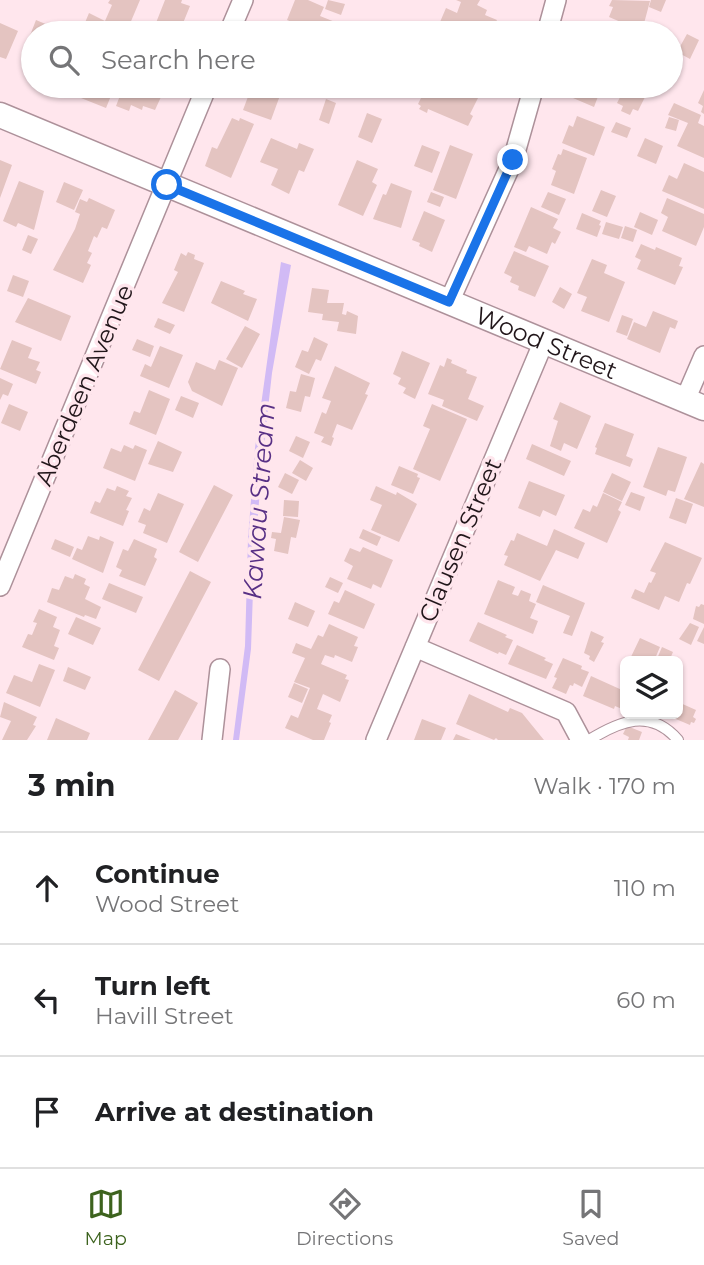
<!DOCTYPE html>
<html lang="en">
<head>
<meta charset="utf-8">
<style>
	:root { --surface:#fff; --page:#f6f6f6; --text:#202124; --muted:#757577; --line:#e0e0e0; --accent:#3d631e }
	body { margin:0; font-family:Montserrat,sans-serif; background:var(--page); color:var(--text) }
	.controls { position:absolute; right:21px; bottom:21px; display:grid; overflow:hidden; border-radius:10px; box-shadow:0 2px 5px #0004 }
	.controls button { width:63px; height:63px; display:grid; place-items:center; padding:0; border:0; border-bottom:2px solid var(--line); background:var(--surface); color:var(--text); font:35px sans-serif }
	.stop { position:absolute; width:21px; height:21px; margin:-16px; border:5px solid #1a73e8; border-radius:50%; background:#fff }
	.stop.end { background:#1a73e8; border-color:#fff; box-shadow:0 2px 7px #0008 }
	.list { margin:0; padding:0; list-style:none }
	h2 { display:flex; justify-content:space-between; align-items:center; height:91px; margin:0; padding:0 28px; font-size:30px }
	h2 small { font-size:23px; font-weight:400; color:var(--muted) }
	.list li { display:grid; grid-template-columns:46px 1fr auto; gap:21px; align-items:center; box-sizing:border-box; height:112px; padding:0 28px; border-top:2px solid var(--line) }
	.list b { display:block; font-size:26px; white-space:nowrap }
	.list p { margin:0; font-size:23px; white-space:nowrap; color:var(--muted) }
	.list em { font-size:23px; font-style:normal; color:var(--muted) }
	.icon { flex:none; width:38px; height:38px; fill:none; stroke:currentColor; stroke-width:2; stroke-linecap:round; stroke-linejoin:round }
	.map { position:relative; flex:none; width:704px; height:740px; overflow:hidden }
	.search { position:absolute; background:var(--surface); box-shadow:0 2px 5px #0004; left:21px; right:21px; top:21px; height:77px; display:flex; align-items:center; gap:18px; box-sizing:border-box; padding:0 24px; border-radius:38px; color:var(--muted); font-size:26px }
	.sheet { height:427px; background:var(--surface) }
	nav { display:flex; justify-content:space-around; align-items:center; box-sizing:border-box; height:98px; border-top:2px solid var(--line); background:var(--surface); font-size:19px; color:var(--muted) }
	nav a { display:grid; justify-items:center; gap:4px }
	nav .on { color:var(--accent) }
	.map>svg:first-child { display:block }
	.water { fill:#d1baf5 }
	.building { fill:#e4c4c1 }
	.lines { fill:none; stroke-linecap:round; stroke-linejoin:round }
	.service-casing { stroke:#ad919a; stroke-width:12 }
	.minor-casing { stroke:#ad919a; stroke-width:22 }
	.tertiary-casing { stroke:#ad919a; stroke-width:27 }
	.service { stroke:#fff; stroke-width:10 }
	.minor { stroke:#fff; stroke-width:19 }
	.tertiary { stroke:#fff; stroke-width:24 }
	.route { stroke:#1a73e8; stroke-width:9 }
	.labels { text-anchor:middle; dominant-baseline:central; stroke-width:7; stroke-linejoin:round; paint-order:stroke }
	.street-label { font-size:24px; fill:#21161a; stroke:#ffe6ed }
	.water-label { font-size:26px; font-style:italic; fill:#583085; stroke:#ffe6ed }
</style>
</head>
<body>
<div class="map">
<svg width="704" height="740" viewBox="0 0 704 740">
	<rect width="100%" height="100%" fill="#ffe6ed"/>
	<path class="water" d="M281,262L291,265L272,373L263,454L254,562L251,649L239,740H233L245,646L248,539L255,448Z"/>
	<path class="building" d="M110,0H140L129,26L120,22L115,33H111L101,29L99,32L84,25L89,13L105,21L112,5L108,3Z
		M165,0H182L181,3L190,6L179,33H152Z
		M295,0H308L324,7L320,16L335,22L331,33H318L287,20Z
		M328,0L345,4L341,15L325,9Z
		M456,0H480L477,5L487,10L485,15L497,20L491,33H464L440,22L446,8L457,13L461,2Z
		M612,0L650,1L642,31L609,17L613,7L609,6Z
		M651,0H666L661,12L649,7Z
		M36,20L48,25L44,33H33V40L29,38Z
		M0,23L18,31L6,59L0,57Z
		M433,26L453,33H431Z
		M687,34L699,40L690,59L677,52Z
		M33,55V78L25,75Z
		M68,86H115L106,108L81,98L82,95L66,88Z
		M128,86H166L155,110L143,106L142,110L131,105L129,111L116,106L121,93L124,94Z
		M252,86H271L282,90L271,120L243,110Z
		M387,86H407L404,93Z
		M427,86H445L453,90L454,87L478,98L470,114L473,116L468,126L428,109L427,113L419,109L421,106L418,104Z
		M578,86H602L594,107L573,98Z
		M626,86H632L647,93L638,111L633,109L630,115L621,111L623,106L617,103Z
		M704,90V114L701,112L703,106L698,103Z
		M326,99L336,103L329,124L319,120Z
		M674,103L701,115L698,123L704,126V158L677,146L688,123L668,115Z
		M367,113L382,119L372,143L358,137Z
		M577,116L605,127L594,156L562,143L569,125L573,127Z
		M669,117L679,120L676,131L665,128Z
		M232,118L239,121L240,118L254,124L231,178L205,166L212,147L217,149Z
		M616,122L631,128L627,138L611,132Z
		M271,138L297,149L299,143L314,149L304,172L299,170L289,194L271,185L278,169L260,162Z
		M645,138L663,146L656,164L637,156Z
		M422,145L440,152L432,173L414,166Z
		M450,145L473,154L456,199L433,190Z
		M563,149L587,158L574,194L551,185L556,171L552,169L558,154L561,155Z
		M0,160L12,165L0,198Z
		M357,160L378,169L372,182L377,185L363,216L338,205Z
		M684,163L704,172V209L662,191L669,175L677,179Z
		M19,181L44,191L34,230L18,223L16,227L3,221Z
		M64,182L83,190L74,210L56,202Z
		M391,183L412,191L401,228L373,219L383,194L386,195Z
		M601,190L616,196L607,217L592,211Z
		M431,192L444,197L440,207L427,202Z
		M548,192L566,199L559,215L541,207Z
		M89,198L115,210L107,229L102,227L97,238L94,236L88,251L92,253L87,263L91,265L83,283L53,270L75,229L80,214L75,212L80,199L87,202Z
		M667,198L704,214V227L696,246L662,231L668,217L661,213Z
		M531,207L558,219L553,228L561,232L555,244L552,242L547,254L529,246L526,252L514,247Z
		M424,211L445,220L432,252L419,246L420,243L412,240Z
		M640,212L658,220L652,235L634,227Z
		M582,213L601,221L599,225L601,226L597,237L576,229Z
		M606,222L623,227L619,239L602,234Z
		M625,226L637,230L633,242L621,238Z
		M28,235L38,239L31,254L22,250Z
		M641,244L655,250L656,247L682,258L679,266L683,267L675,285L637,269L641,260L635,257Z
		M514,251L549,266L535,297L518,290L519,286L510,282L512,277L504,273Z
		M188,252L195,255L194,259L204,263L184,312L162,303L178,272L174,270L181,253L186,256Z
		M592,259L607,265L604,273L625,282L609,322L581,311L587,297L577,293Z
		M13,275L29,281L23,297L7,291Z
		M221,281L245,291L243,294L257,299L248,321L211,303Z
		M560,287L572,294L564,309L552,302Z
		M312,288L329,290L327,303H344L342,314L346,315L347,311L358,316L356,334L337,331L339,322L322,320L323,314L308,312Z
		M28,298L71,316L61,341L15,322Z
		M653,311L678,321L675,329L670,327L660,353L627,339L634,322L646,327Z
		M622,315L633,319L627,336L616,332Z
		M158,318L175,325L170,334L154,327Z
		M245,326L260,334L242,368L226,359Z
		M314,337L328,344L321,361L316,359L309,374L295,367L302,350L308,352Z
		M137,339L154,346L150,357L132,350Z
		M12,340L32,348L28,358L40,362L36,370L41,372L36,384L0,369Z
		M160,346L183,355L169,388L140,376L145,364L151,367Z
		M402,351L430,363L415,399L403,393L406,388L398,384L401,378L393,374Z
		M447,358L452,360L451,363L467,370L466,373L477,377L468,399L484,406L477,421L442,406L444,400L428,394L440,365L444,367Z
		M219,360L238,368L222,406L192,391L188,382L196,362L215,370Z
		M335,366L370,383L365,394L368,395L352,430L337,424L332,437L334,438L331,446L321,442L324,437L314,433L322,412L326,414L331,401L322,398Z
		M301,374L315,378L310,397L305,396L301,412L286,408L290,391L296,392Z
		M0,378L13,384L8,396L3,394L0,400Z
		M149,390L170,399L156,435L129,424L134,411L140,413Z
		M181,396L199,403L193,418L175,410Z
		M560,402L591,416L577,449L564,443L561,451L550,446L558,421L553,419Z
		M9,404L28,412L20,431L1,423Z
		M432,404L467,419L440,481L413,469L430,429L423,426Z
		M605,423L634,434L626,456L633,459L630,467L595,454L597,448L595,447Z
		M296,436L310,442L303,458L289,451Z
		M158,441L182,452L173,472L148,464Z
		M532,444L571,461L564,476L526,459Z
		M124,445L133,449L135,445L147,450L135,481L103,468L111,448L121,452Z
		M658,447L687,457L675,492L668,490L666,496L643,487Z
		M300,460L313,468L306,481L292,473Z
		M701,462L704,464V507L684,499Z
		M399,466L418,474L417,477L420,478L413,494L391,485Z
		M285,473L299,480L292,494L278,487Z
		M612,473L631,482L622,501L603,492Z
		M529,481L565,495L556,516L543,510L540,517L518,508Z
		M214,485L233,495L198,562L179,552Z
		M117,486L129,491L126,496L132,498L126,510L129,511L123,526L90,513L95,501L100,503L107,488L115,491Z
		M376,486L396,495L397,492L417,504L399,542L371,530L382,505L370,500Z
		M631,492L645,497L640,511L625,505Z
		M158,493L184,504L167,543L143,533L146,525L138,522L144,508L150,511Z
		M603,493L622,502L618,510L621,512L607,543L574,528L583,509L590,512L593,505L597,507Z
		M676,498L693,504L686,524L669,518Z
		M284,500L299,501L298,517L283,516Z
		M284,517L300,520L296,538L291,537L288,554L274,551L276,539L271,538L272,532L281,533Z
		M363,529L381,537L377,546L359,538Z
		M554,529L585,543L578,559L556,550L540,581L504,565L508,556L504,555L511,540L514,541L517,533L547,546Z
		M88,536L99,540L100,536L114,542L103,573L72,559L77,548L82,550Z
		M55,539L74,547L70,557L51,549Z
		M134,539L157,549L154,557L157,559L145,586L119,576L122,570L116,567L123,549L128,551Z
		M665,542L702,558L690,584L687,583L679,602L665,596L659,610L631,598L635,589L644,593L649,582L651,583L656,573L650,571Z
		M363,547L393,560L381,588L373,584L371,589L347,579L353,566L344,561L350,548L360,552Z
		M190,571L211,582L159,681L138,670Z
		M75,574L86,579L84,584L90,587L85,599L101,607L96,619L85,615L84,617L47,602L52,588L59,590L65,576L73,579Z
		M330,577L343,583L338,593L325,587Z
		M498,580L515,587L512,594L518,596L521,590L531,594L529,601L536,604L530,618L538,621L533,634L484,614Z
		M109,583L143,597L136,613L102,599Z
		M543,585L585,603L572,636L563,633L570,616L536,602Z
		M345,590L375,604L364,629L328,614L334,601L339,603Z
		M295,602L315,611L308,627L288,619Z
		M701,604L704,605V624L693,619L696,606L699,607Z
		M39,609L57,617L53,627L60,630L54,646L59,648L54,660L22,647L28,634L32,635L37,623L33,622Z
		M76,617L101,628L93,645L68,634Z
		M478,622L507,635L505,637L513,640L506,655L499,652L498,654L469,641Z
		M690,623L699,627L691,645L679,639Z
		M329,624L358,637L354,646L358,647L352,662L335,655L334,658L325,655L321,664L347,675L345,679L349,680L340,702L323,694L317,709L332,715L329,722L331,723L324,740H313L285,728L291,715L298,718L310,688L294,682L305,658L292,653L296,643L311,649L318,635L323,637Z
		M704,627V644L697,641Z
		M591,631L604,637L601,642L604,643L594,662L589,659L590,656L584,653Z
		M640,638L660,647L654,661H629Z
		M517,645L546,658L544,660L553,664L546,679L508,664Z
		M662,647L673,652L669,661H656Z
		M563,658L582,666L581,669L589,672L582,687L574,683L573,686L570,685L566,694L552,688L557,678L554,677Z
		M39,664L55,670L40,707L6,693L14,675L32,682Z
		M68,667L91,677L85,690L63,681Z
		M591,676L622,690L621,692L625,694L622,709L615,706L614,709L583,696Z
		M294,683L308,689L302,703L288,697Z
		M175,690L198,703L178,740H148Z
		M469,694L508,712L510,708L522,713L544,740H498L496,738L494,740L456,724Z
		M4,702L37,717L33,725L36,726L27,740H2L11,721L0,717Z
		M678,702L696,710L693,717L696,719L694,723L691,722L690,725L664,714H678Z
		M56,718L90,733L87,740H47Z
		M422,719L446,728L441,740H414Z
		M627,726L642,732L639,740H628L629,737L623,734Z
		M456,734L471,740H453Z"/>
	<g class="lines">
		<defs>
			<path id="service" d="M589,740C620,721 650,708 678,740"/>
			<path id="minor" d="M229,33L243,0
				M547,33L556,0
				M449,302L513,160L534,86
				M685,400L704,356
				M0,586L207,86
				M415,647L566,712L581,740
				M212,740L220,669
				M376,740L544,341"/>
			<g id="tertiary">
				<path id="s1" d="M0,115L704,408"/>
			</g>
		</defs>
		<use href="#service" class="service-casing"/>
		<use href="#minor" class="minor-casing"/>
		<use href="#tertiary" class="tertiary-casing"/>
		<use href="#service" class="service"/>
		<use href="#minor" class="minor"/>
		<use href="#tertiary" class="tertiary"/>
	</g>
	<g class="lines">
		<path class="route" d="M167,185L449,302L513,160"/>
	</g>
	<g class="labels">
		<g class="street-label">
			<text stroke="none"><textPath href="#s1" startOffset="592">Wood Street</textPath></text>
			<text transform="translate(84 385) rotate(-67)">Aberdeen Avenue</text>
			<text transform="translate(460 540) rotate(-67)">Clausen Street</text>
		</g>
		<g class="water-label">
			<text transform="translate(259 501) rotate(-86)">Kawau Stream</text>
		</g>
	</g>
</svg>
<div class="controls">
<button><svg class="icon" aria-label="layers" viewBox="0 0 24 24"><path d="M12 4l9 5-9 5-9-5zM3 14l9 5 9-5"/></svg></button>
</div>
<div class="stop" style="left:167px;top:185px"></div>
<div class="stop end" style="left:513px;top:160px"></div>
<div class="search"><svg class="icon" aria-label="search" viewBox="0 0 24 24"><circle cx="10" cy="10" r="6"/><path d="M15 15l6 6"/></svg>Search here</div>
</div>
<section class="sheet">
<h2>3 min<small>Walk · 170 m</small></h2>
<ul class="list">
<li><svg class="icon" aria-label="ahead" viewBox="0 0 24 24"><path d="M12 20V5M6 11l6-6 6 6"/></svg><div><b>Continue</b><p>Wood Street</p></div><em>110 m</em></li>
<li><svg class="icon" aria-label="left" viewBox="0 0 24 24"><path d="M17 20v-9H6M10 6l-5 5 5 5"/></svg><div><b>Turn left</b><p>Havill Street</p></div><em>60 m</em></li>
<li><svg class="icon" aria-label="arrive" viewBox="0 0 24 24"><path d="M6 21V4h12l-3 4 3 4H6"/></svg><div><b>Arrive at destination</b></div></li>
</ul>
</section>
<nav>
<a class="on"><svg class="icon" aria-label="map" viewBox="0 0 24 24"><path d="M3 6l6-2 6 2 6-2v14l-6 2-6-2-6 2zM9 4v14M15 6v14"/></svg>Map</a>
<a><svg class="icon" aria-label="directions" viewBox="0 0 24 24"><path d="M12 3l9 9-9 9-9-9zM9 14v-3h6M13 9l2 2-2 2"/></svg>Directions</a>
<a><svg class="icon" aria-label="saved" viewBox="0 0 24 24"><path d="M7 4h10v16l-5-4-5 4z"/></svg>Saved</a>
</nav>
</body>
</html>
